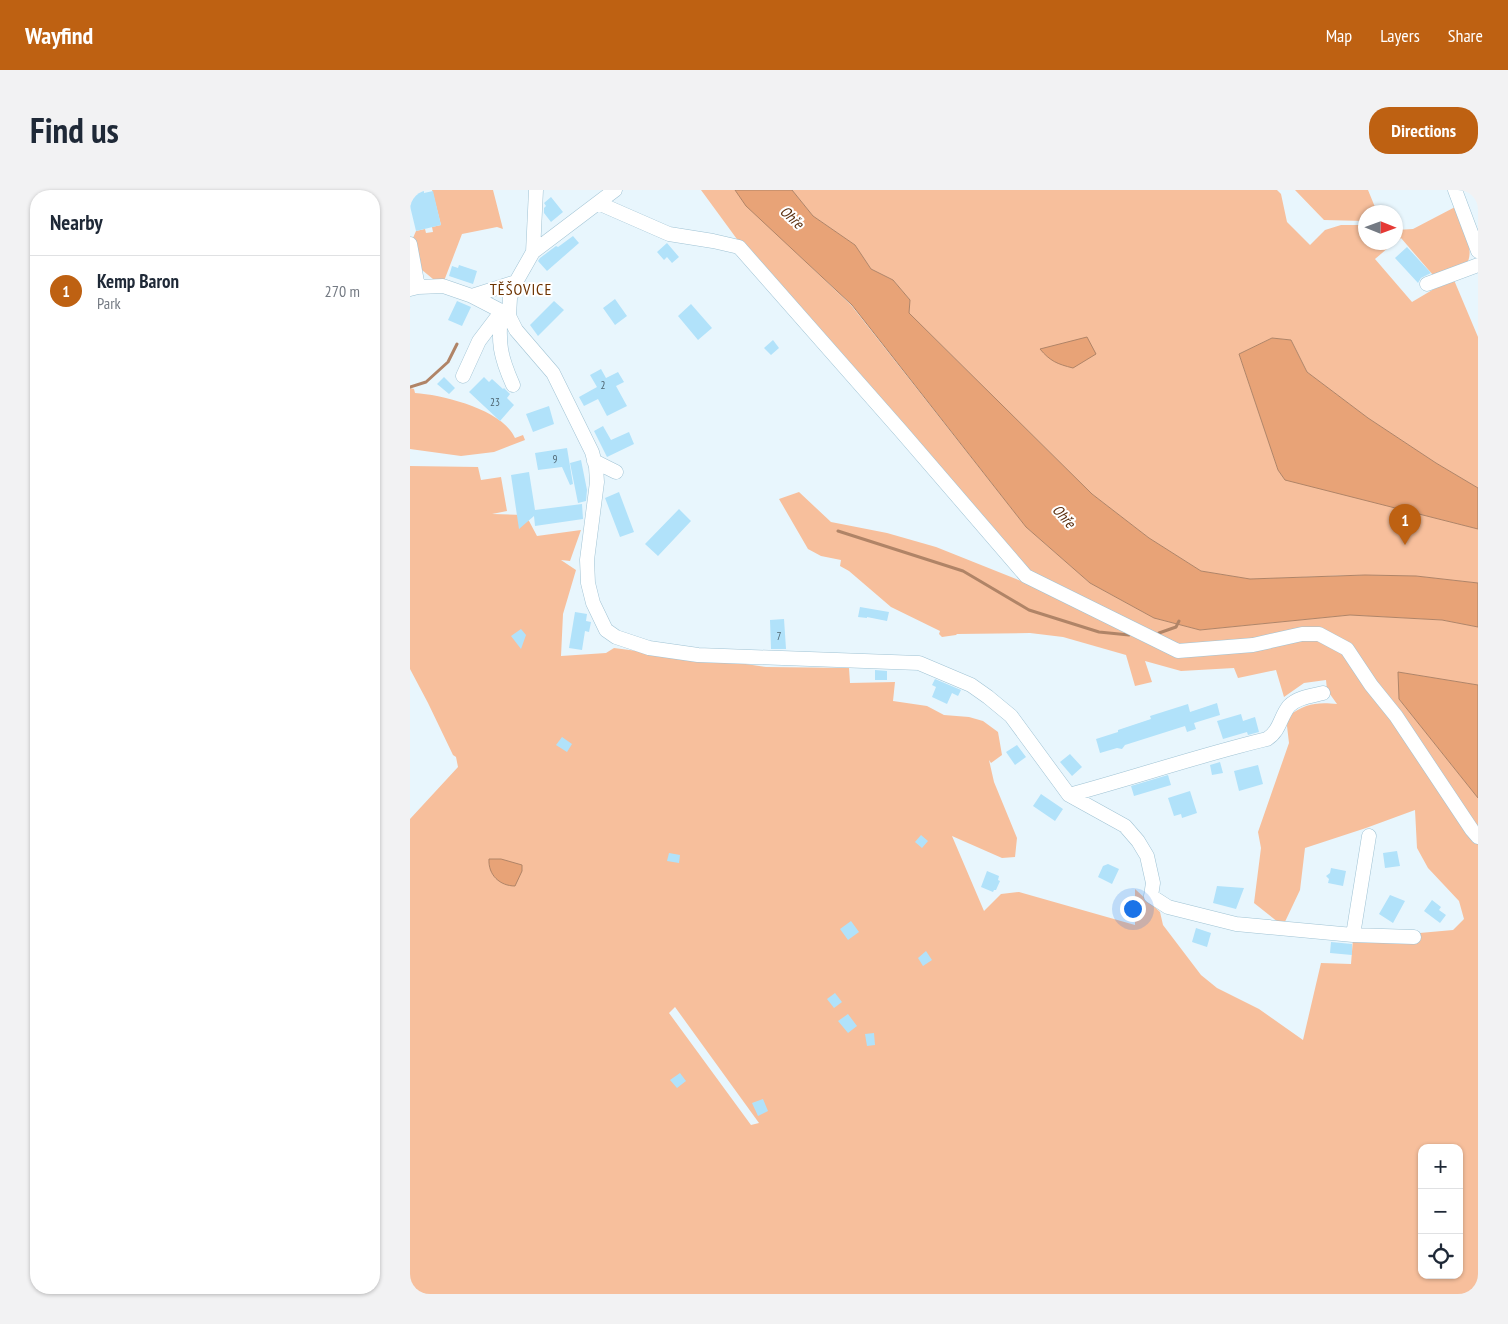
<!DOCTYPE html>
<html lang="en">
<head>
<meta charset="utf-8">
<style>
	:root { --surface:#fff; --page:#f2f2f3; --text:#1f2937; --muted:#747a83; --line:#e0e1e3; --accent:#be6112 }
	body { margin:0; font-family:"PT Sans Narrow",sans-serif; background:var(--page); color:var(--text) }
	.controls { position:absolute; right:15px; bottom:15px; display:grid; overflow:hidden; border-radius:10px; box-shadow:0 1px 4px #0004 }
	.controls button { width:45px; height:45px; display:grid; place-items:center; padding:0; border:0; border-bottom:1px solid var(--line); background:var(--surface); color:var(--text); font:25px sans-serif }
	.compass { position:absolute; left:948px; top:15px; width:45px; height:45px; border-radius:50%; background:var(--surface); box-shadow:0 1px 4px #0004; rotate:91deg }
	.you { position:absolute; left:722px; top:718px; width:18px; height:18px; margin:-12px; border:4px solid #fff; border-radius:50%; background:#1a73e8; box-shadow:0 0 0 8px #1a73e833 }
	.badge { display:grid; place-items:center; width:32px; height:32px; border-radius:50%; background:var(--accent); color:#fff; font-size:16px; font-weight:700 }
	.pin { position:absolute; translate:-50% -41px; filter:drop-shadow(0 1px 2px #0008) }
	.pin::after { content:''; position:absolute; top:26px; width:18px; height:15px; background:inherit; clip-path:polygon(0 0,100% 0,50% 100%) }
	.list { margin:0; padding:0; list-style:none }
	h2 { display:flex; justify-content:space-between; align-items:center; height:65px; margin:0; padding:0 20px; font-size:21px }
	h2 small { font-size:16px; font-weight:400; color:var(--muted) }
	.list li { display:grid; grid-template-columns:32px 1fr auto; gap:15px; align-items:center; box-sizing:border-box; height:70px; padding:0 20px; border-top:1px solid var(--line) }
	.list b { display:block; font-size:19px; white-space:nowrap }
	.list p { margin:0; font-size:16px; white-space:nowrap; color:var(--muted) }
	.list em { font-size:16px; font-style:normal; color:var(--muted) }
	.icon { flex:none; width:28px; height:28px; fill:none; stroke:currentColor; stroke-width:2; stroke-linecap:round; stroke-linejoin:round }
	.map { position:relative; flex:none; width:1068px; height:1104px; overflow:hidden; border-radius:20px }
	header { display:flex; align-items:center; gap:30px; box-sizing:border-box; height:70px; padding:0 25px; background:var(--accent); color:#fff }
	header strong { font-size:24px }
	nav { display:flex; gap:28px; margin-inline-start:auto; font-size:18px }
	.intro { display:flex; align-items:center; justify-content:space-between; box-sizing:border-box; height:120px; padding:0 30px }
	h1 { margin:0; font-size:35px }
	.button { padding:12px 22px; border-radius:20px; background:var(--accent); color:#fff; font-size:18px; font-weight:700 }
	main { display:flex; gap:30px; padding:0 30px }
	aside { flex:1; background:var(--surface); border-radius:20px; box-shadow:0 1px 4px #0004 }
	.map>svg:first-child { display:block }
	.green { fill:#f7bf9c; fill-rule:evenodd }
	.water { fill:#e8a377; stroke:#b08467 }
	.lines { fill:none; stroke-linecap:round; stroke-linejoin:round }
	.stream { stroke:#b08467; stroke-width:3 }
	.building { fill:#b1e2fa }
	.minor-casing { stroke:#a0c3d4; stroke-width:15 }
	.minor { stroke:#fff; stroke-width:14 }
	.labels { text-anchor:middle; dominant-baseline:central; stroke-width:4; stroke-linejoin:round; paint-order:stroke }
	.number-label { font-size:11px; fill:#4f6671 }
	.water-label { font-size:15px; font-style:italic; fill:#5c2f0e; stroke:#fff }
	.quarter-label { font-size:16px; letter-spacing:1px; fill:#6d3300; stroke:#fff }
</style>
</head>
<body>
<header>
<strong>Wayfind</strong>
<nav><a>Map</a><a>Layers</a><a>Share</a></nav>
</header>
<div class="intro"><h1>Find us</h1><a class="button">Directions</a></div>
<main>
<aside>
<h2>Nearby<small></small></h2>
<ul class="list">
<li><span class="badge">1</span><div><b>Kemp Baron</b><p>Park</p></div><em>270 m</em></li>
</ul>
</aside>
<div class="map">
<svg width="1068" height="1104" viewBox="0 0 1068 1104">
	<rect width="100%" height="100%" fill="#e8f6fd"/>
	<path class="green" d="M22,0H83L93,39L87,37L52,44L34,91L23,89L12,80L3,48L6,41L15,39L16,43L23,42L22,37L31,35Z
		M291,0H325L337,16L441,115L616,337L680,393L744,428L790,440L940,425L1032,430L1068,437V495L988,482L989,509L1068,608V1104H0V629L48,577L46,567L43,565L18,513L0,479V276L68,277L71,290L91,287L97,321L82,324L113,325L119,331L127,346L171,340L160,371L151,370L166,380L153,424L151,466L196,463L204,458L227,461L256,462L356,477L439,478L440,493L485,492L483,511L517,516L534,525L559,527L573,531L588,542L592,565L581,573L579,570L584,592L607,648L605,667L592,668L542,646L574,721L591,704L609,702L725,735V699L750,722L753,735L791,785L807,798L849,819L893,850L911,773L941,774L943,749L1043,740L1054,729L1049,711L1018,678L1007,658L1005,620L956,638L895,658L890,700L873,736L844,713L851,658L848,642L879,553L877,536L878,526C896,514 905,512 927,514L917,500L916,490L894,493L874,507L866,480L828,488L824,478L771,481L735,471L742,492L725,496L716,465L653,447L620,443L547,444L546,445L532,447L529,444L530,441L481,417L439,381L430,376L431,370L411,366L398,359L369,309L389,302L421,332L477,343L526,357L616,393L765,465L915,442L845,451L773,457L616,381L332,56ZM265,817L349,933L341,935L259,823ZM1012,958H1049V1085H1012Z
		M382,0H867L871,4L877,32L900,55L915,40L931,35H955L956,52H985L965,69L1002,112L1034,93L1044,90L1068,147V298L1026,273L958,228L897,182L881,150L862,148L829,164L868,280L875,289L1068,339V393L1006,386L944,385L840,389L791,381L739,348L682,304L499,123L500,110L483,90L461,79L445,55L403,26Z
		M885,0H958L967,22H956L955,31L914,30Z
		M1047,16C1052,29 1068,67 1054,76C1044,80 1033,82 1023,85L991,48L986,52V40L1003,39Z
		M0,198L4,199L5,203C34,205 93,220 105,248L113,245L115,250L84,262L51,266L0,259Z"/>
	<path class="water" d="M325,0H382L403,26L445,55L461,79L483,90L500,110L499,123L682,304L739,348L791,381L840,389L955,385L1006,386L1068,393V437L1032,430L940,425L790,440L744,428L680,393L616,337L442,115L336,16Z
		M677,147L686,164L663,178C647,174 640,171 630,159Z
		M862,148L881,150L897,182L958,228L1026,273L1068,298V339L875,290L868,280L829,164Z
		M988,482L1068,495V608L989,509Z
		M79,669H91L112,675V681L105,696C90,696 78,685 79,669Z"/>
	<g class="lines">
		<path class="stream" d="M0,197L16,192L38,172L47,154
			M428,341L553,381L619,420L689,442L719,445
			M749,443L766,437L769,431"/>
	</g>
	<path class="building" d="M0,0H14V3L23,1L31,35L6,41L0,16Z
		M141,7L153,22L141,32L134,23V18L136,16L134,13Z
		M163,46L169,53L137,81L128,71L130,68L146,56L148,57Z
		M257,53L269,67L262,73L257,67L254,70L247,62Z
		M997,57L1021,83L1011,88L1008,93L985,68Z
		M49,75L67,81L63,94L39,86L42,76L48,78Z
		M205,109L217,126L205,135L193,118Z
		M47,111L61,117L52,136L38,130Z
		M144,111L154,120L128,146L120,135Z
		M281,114L302,138L288,150L268,126Z
		M363,150L369,158L361,165L354,158Z
		M191,179L196,188L208,182L214,192L206,196L217,216L197,226L188,209L174,216L169,207L187,197L180,185Z
		M34,187L45,198L39,204L27,194Z
		M74,187L79,192L82,189L93,199L94,198L100,204L97,208L104,215L90,231L59,202Z
		M139,216L144,234L123,242L116,224Z
		M193,236L201,250L219,242L224,254L197,267L184,241Z
		M157,258L163,294L160,295L152,277L128,280L125,263Z
		M171,270L177,300L176,311L168,313L160,273Z
		M119,282L125,320L172,314L173,329L125,336L124,326L109,339L101,285Z
		M209,302L224,342L210,347L195,308Z
		M269,319L281,331L248,366L235,354Z
		M450,417L479,422L477,431L457,427V428L448,427Z
		M165,422L177,424L176,431L181,432L179,442L175,441L172,460L159,458Z
		M374,429L376,459H361L360,430Z
		M111,439L116,445L111,459L101,446Z
		M465,480L477,481V490H465Z
		M525,489L551,500L548,506L542,503L537,514L522,507L526,497L522,495Z
		M807,513L810,525L784,533L786,539L777,542L775,536L715,555L712,559L707,558L690,563L686,549L708,542V540L741,529L740,526L778,514L780,522Z
		M831,524L833,531L845,527L849,542L838,545L837,542L813,549L807,531Z
		M152,547L162,554L157,562L146,555Z
		M607,555L616,567L605,575L596,562Z
		M660,564L672,577L662,586L650,572Z
		M810,572L813,583L802,585L800,575Z
		M848,575L853,594L829,601L824,581Z
		M758,585L761,595L724,606L721,596Z
		M780,601L787,623L772,628L771,624L764,626L758,608Z
		M631,604L653,619L645,631L623,616Z
		M511,645L518,651L512,658L505,652Z
		M987,661L990,676L975,678L973,663Z
		M259,663L270,665L269,673L257,671Z
		M698,674L709,679L702,694L688,687L693,676Z
		M921,678L936,681L933,696L918,693L919,689L916,686L920,683Z
		M577,681L589,686L588,690L590,691L586,700H584L583,702L571,697Z
		M807,696L834,698L826,719L803,713Z
		M980,705L995,711L983,733L969,724Z
		M1022,710L1031,717L1029,720L1036,725L1030,733L1014,721Z
		M441,731L449,742L438,750L430,739Z
		M786,738L801,743L797,757L782,752Z
		M921,752L942,754V765L920,763Z
		M516,761L522,770L513,776L508,768Z
		M425,803L432,812L424,818L417,809Z
		M438,824L447,836L438,843L428,831Z
		M464,843L465,855L457,856L455,844Z
		M270,883L276,891L267,898L260,890Z
		M353,909L358,921L348,926L342,913Z"/>
	<g class="lines">
		<defs>
			<path id="minor" d="M1045,0L1068,61
				M188,13L259,44L303,51L329,57L491,241L616,386L768,461L843,455L892,444H909L937,459L961,495L986,526L1062,640L1068,647
				M0,54L8,97
				M123,62L126,0
				M1017,94L1068,75
				M0,99L8,97L33,96L62,106L91,121L99,126L106,140L143,183L182,262L186,277L187,292L177,370L178,393L183,413L196,440L206,447L239,458L288,465L509,473L561,495L578,507L601,526L659,605L715,636L728,651L737,666L743,693L741,706L758,717L826,734L943,745L1004,747
				M62,106L106,92
				M91,121C88,153 90,166 103,195
				M99,126L100,108L106,92L123,62L205,0
				M53,186L69,151L91,122
				M184,271L206,282
				M659,605C726,587 790,565 857,549C870,541 870,527 879,516C888,507 902,506 913,503
				M943,745L959,646"/>
		</defs>
		<use href="#minor" class="minor-casing"/>
		<use href="#minor" class="minor"/>
	</g>
	<g class="labels">
		<g class="number-label">
			<text x="193" y="195">2</text>
			<text x="85" y="212">23</text>
			<text x="145" y="269">9</text>
			<text x="369" y="446">7</text>
		</g>
		<g class="water-label">
			<text transform="translate(382 27) rotate(43)">Ohře</text>
			<text transform="translate(654 326) rotate(48)">Ohře</text>
		</g>
		<g class="quarter-label">
			<text x="111" y="99">TĚŠOVICE</text>
		</g>
	</g>
</svg>
<div class="controls">
<button>+</button>
<button>−</button>
<button><svg class="icon" aria-label="locate" viewBox="0 0 24 24"><circle cx="12" cy="12" r="6"/><path d="M12 2v4M12 18v4M2 12h4M18 12h4"/></svg></button>
</div>
<svg class="compass" viewBox="-18 -18 36 36"><path d="M0-13l5 13h-10z" fill="#e53935"/><path d="M0 13l5-13h-10z" fill="#747a83"/></svg>
<div class="you"></div>
<div class="pin badge" style="left:995px;top:355px">1</div>
</div>
</main>
</body>
</html>
